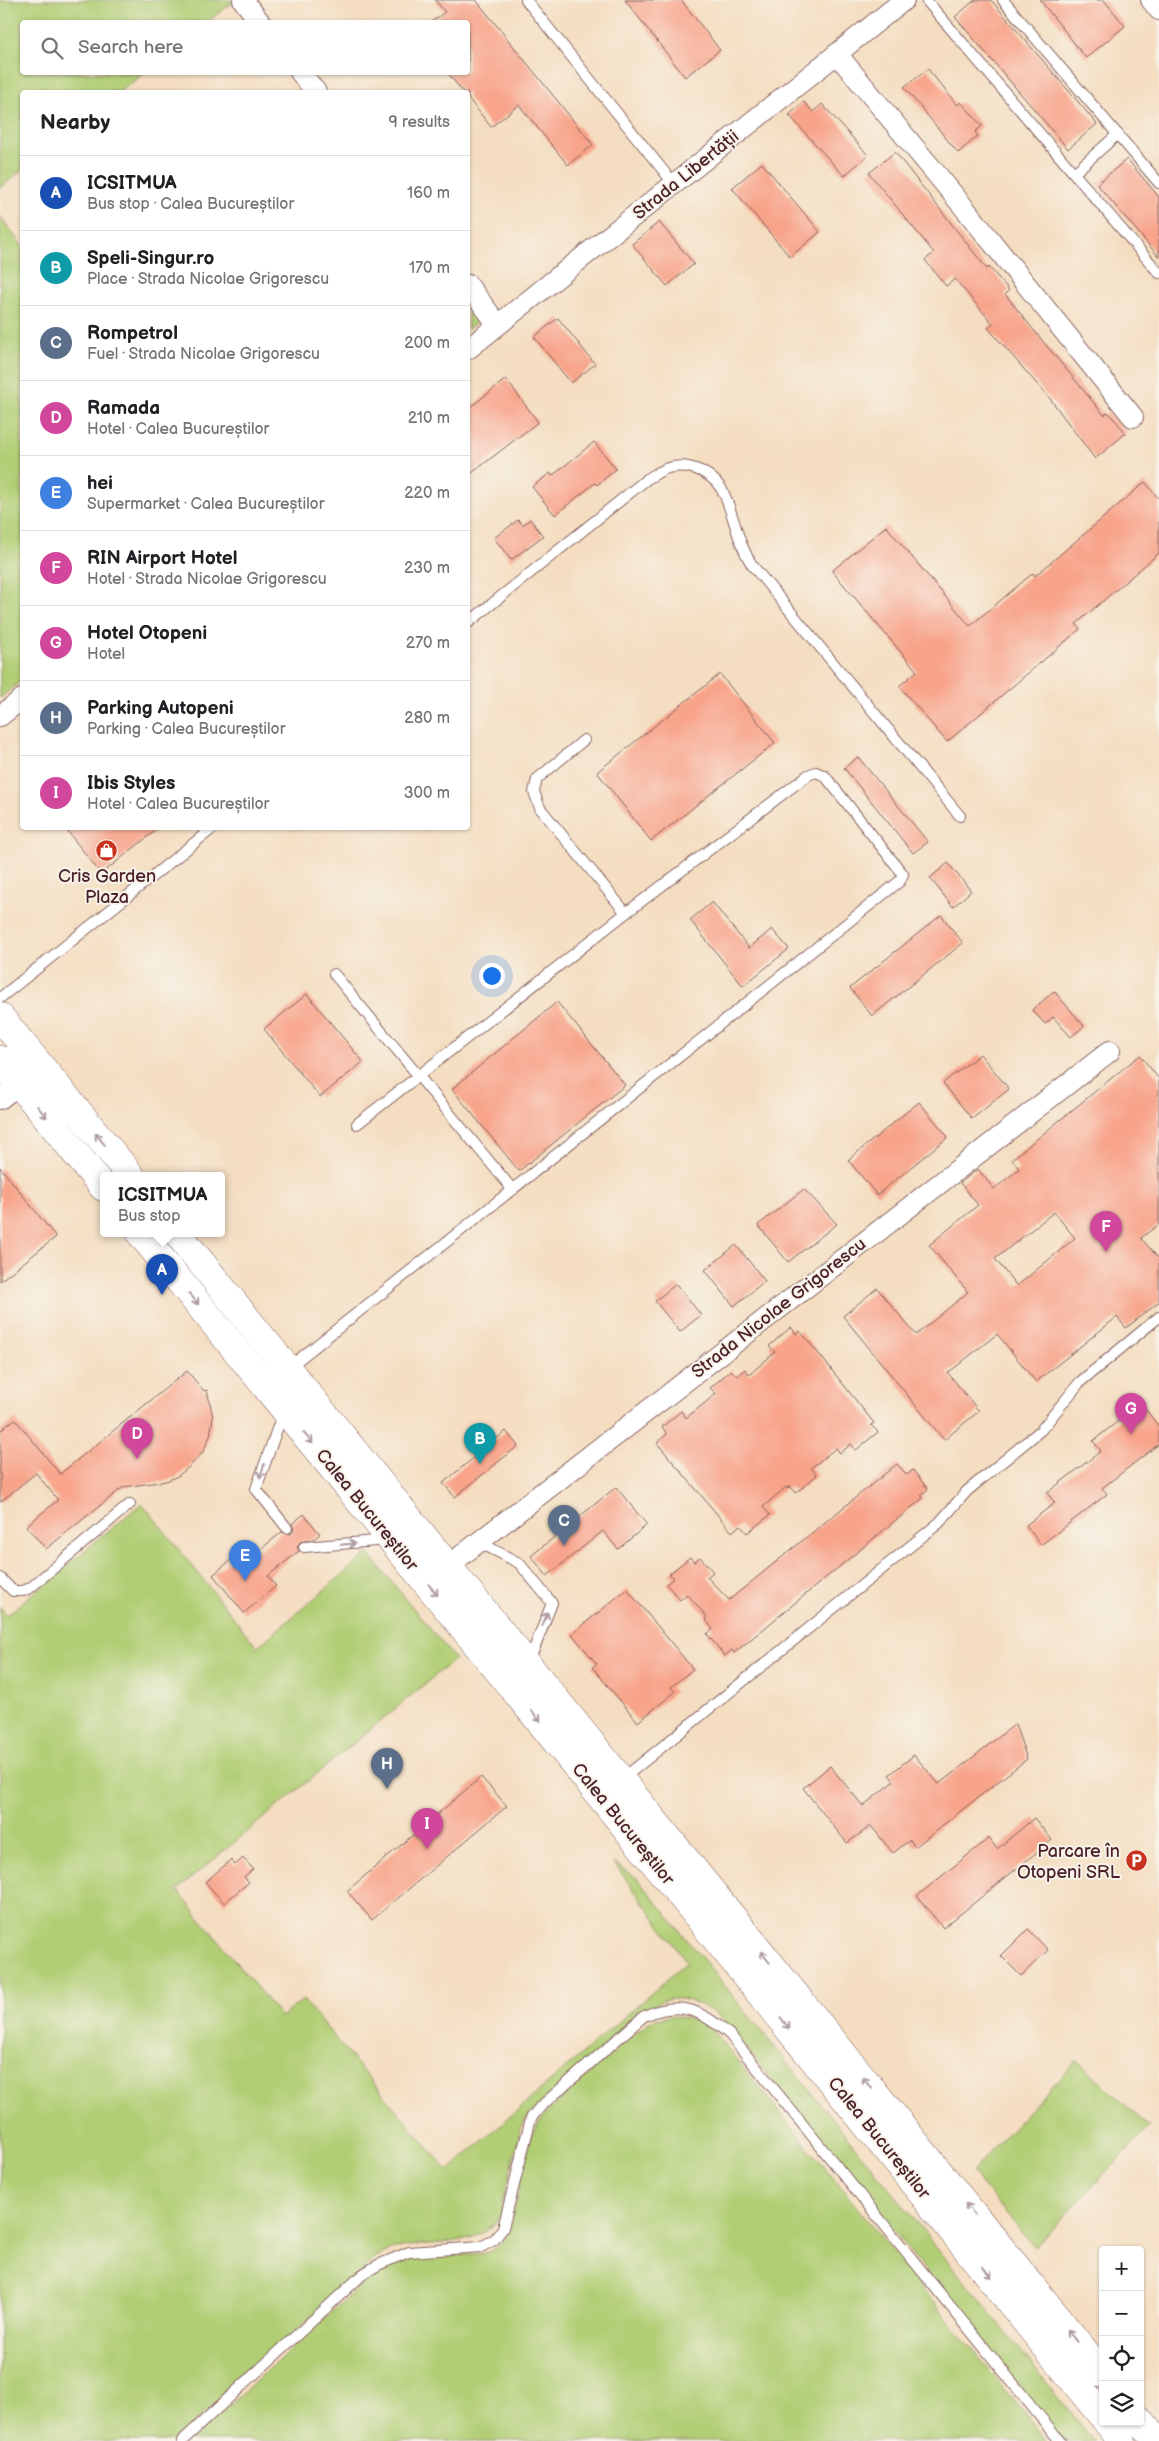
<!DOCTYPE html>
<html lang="en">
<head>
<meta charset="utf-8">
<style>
	:root { --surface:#fff; --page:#f2f2f2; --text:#202124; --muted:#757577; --line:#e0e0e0; --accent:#d93025 }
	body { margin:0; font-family:"Balsamiq Sans",sans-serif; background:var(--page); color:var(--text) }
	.controls { position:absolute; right:15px; bottom:15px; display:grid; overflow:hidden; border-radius:5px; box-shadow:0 1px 4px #0004 }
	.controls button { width:45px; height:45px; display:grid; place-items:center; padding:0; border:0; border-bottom:1px solid var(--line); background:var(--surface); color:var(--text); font:25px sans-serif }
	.you { position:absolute; left:491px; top:975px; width:18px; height:18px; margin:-12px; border:4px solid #fff; border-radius:50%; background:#1a73e8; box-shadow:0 0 0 8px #1a73e833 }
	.badge { display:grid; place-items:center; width:32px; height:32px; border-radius:50%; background:var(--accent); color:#fff; font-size:16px; font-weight:700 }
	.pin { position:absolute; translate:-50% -41px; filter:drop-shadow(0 1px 2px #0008) }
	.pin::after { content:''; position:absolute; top:26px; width:18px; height:15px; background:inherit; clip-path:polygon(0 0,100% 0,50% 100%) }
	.popup { position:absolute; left:100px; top:1172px; width:125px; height:65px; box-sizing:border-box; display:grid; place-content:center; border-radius:5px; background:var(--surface); filter:drop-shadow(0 1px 4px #0005); font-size:16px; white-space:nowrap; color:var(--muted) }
	.popup b { font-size:19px; color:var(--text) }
	.popup::after { content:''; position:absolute; left:50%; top:100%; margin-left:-10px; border:10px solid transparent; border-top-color:var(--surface) }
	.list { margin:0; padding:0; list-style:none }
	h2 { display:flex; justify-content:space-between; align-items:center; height:65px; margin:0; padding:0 20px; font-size:21px }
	h2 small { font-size:16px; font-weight:400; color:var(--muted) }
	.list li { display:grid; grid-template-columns:32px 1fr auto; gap:15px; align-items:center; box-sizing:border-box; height:75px; padding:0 20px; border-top:1px solid var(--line) }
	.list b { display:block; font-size:19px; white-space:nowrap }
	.list p { margin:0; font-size:16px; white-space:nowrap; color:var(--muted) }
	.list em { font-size:16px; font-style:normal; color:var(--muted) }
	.icon { flex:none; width:28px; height:28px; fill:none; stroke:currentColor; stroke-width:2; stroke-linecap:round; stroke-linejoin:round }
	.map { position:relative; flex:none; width:1159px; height:2441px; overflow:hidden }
	.search { position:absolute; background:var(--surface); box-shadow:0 1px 4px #0004; left:20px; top:20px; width:450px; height:55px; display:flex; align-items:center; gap:12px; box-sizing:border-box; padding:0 18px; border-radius:5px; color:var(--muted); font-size:19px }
	.panel { position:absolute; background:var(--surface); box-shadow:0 1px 4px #0004; left:20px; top:90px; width:450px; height:740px; border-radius:5px }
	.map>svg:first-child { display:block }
	.green { fill:#b1ce74; stroke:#7e7650 }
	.building { fill:#f8a48b; fill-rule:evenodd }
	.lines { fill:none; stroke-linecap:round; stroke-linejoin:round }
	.service-casing { stroke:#86625f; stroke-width:12 }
	.minor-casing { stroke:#86625f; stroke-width:22 }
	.trunk-casing { stroke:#86625f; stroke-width:29 }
	.service { stroke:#fff; stroke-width:10 }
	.minor { stroke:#fff; stroke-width:20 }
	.trunk { stroke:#fff; stroke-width:28 }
	.oneway { stroke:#ae9aa0 }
	.labels { text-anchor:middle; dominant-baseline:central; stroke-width:4; stroke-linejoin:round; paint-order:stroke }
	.street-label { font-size:18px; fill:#4a1f2b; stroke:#f7f3e8 }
	.poi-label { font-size:18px; fill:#4a1f2b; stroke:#f7f3e8 }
</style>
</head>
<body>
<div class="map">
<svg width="1159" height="2441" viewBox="0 0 1159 2441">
	<rect width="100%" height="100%" fill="#f7f3e8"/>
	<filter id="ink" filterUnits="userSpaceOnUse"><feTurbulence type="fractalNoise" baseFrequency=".02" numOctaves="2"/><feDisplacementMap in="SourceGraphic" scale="10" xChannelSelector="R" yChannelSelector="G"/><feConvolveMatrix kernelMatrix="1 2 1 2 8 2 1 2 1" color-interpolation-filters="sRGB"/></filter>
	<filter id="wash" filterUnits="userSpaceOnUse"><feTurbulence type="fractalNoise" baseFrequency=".0096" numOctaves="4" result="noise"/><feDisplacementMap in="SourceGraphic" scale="20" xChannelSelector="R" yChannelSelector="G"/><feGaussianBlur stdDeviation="1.12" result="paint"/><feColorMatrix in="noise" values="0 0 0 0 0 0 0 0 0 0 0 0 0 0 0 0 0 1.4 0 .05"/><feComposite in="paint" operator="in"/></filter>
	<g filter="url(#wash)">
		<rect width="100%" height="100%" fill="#f4ddc0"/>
		<path class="green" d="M0,0H232L233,2L207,22H22V72L145,73L119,92H22V170L0,188Z
			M0,216L22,246V680L0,698Z
			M468,295L484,316L468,329Z
			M142,1503L257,1647L368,1553L455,1659L177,1890L281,2017L303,2000L448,2171L687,1962L614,1863L638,1879L1094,2441H1062L722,2018C695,2000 676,1990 646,2009L527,2117L521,2128L500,2215C485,2248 428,2241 397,2248C390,2250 383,2255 376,2258L174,2441H0V1607L7,1615Z
			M671,2016L692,2019L712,2029L1047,2441H191L365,2281L380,2270L411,2259L487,2253L500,2245L510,2229L531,2136L543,2116L634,2034L652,2020Z
			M1077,2060L1149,2127L1035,2247L971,2172Z"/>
		<g id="blocks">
			<path class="building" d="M435,0H476L593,145L568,165L519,105L491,127L468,98V92H463L447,72H468V22H431L445,12Z
				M625,0H681L720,50L685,77Z
				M975,0H991L1097,124L1068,149L955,17Z
				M1040,0H1104L1125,26L1086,58Z
				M928,69L957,105L961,102L982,126L975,132L978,136L958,153L904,87Z
				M804,102L813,112L822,104L868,155L844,176L789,115Z
				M895,152L987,269L989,267L1009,290L1005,294L1032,328L1104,415L1108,412L1126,433L1095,459L1051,400L988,328L993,324L955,279L946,286L925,260L934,253L869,173Z
				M1127,159L1159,197V257L1097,184Z
				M762,163L820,232L790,257L732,188Z
				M659,222L694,264L667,286L632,244Z
				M558,318L595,364L571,383L534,337Z
				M506,379L538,422L468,476V409Z
				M594,442L616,469L597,485L595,483L555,515L532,487L550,473L552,476Z
				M1145,482L1159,499V553L1076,624L1080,629L947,742L899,686L917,671L832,571L886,526L970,626L1033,573L1035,576Z
				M530,519L543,536L511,560L494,538L518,520L523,525Z
				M720,674L775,743L651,841L597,772Z
				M858,757L928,842L913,853L844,768Z
				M65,828H159L101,874Z
				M948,863L971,891L953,907L930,878Z
				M712,902L749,948L772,929L789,949L743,986L690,920Z
				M941,915L963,943L872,1016L850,988Z
				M1054,991L1084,1026L1071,1037L1053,1017L1045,1024L1032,1010Z
				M307,994L363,1062L320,1097L264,1029Z
				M557,1002L625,1085L519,1171L452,1089Z
				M980,1054L1009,1089L972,1119L943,1083Z
				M1140,1055L1159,1079V1224L1141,1238L1159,1259V1302L1126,1328L1117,1317L1036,1382L997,1334L948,1373L979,1411L944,1440L843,1316L877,1288L916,1335L968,1292L929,1245L978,1205L960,1183L978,1169L994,1189L1019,1169L1012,1159ZM1054,1212L1075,1238L1017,1286L995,1259Z
				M919,1102L948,1137L877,1195L848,1160Z
				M0,1167L56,1237L0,1281Z
				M804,1189L837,1224L788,1262L758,1225Z
				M736,1245L765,1281L734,1306L705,1270Z
				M676,1284L701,1315L680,1332L655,1301Z
				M791,1327L796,1334L800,1331L819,1354L874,1423L871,1425L878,1432L856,1450L851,1444L840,1453L836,1448L811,1468L817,1475L796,1493L790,1486L787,1489L786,1487L763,1507L770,1515L747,1533L740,1525L732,1532L657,1443L667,1434L662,1427L681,1411L686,1418L716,1394L710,1388L731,1370L737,1376L745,1369L749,1375L775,1352L769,1346Z
				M187,1371L204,1391L207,1390L213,1417L210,1436L203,1452L190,1466L178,1476L166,1481L124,1487L118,1491L46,1549L26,1526L58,1500L36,1473L0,1502V1431L15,1419L60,1474Z
				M1141,1403L1159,1427V1444L1102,1488L1107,1494L1041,1545L1026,1525L1055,1503L1047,1493L1101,1451L1093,1441Z
				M506,1431L518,1446L455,1497L443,1483Z
				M897,1464L907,1475L913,1470L928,1489L921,1495L923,1498L734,1653L732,1650L725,1656L707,1634L713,1629L705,1619L707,1617L687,1594L680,1600L666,1584L674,1578L669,1574L690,1557L694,1562L700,1557L713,1572L707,1577L729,1600Z
				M616,1487L647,1525L618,1549L603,1531L547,1576L531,1556Z
				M304,1514L320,1534L314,1539L300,1542L297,1547L299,1551L268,1576L276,1586L244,1613L213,1575L245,1548L252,1556L282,1532L291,1534L294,1530L292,1524Z
				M627,1589L693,1669L671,1687L675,1692L638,1722L592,1667L597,1664L572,1634Z
				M1015,1724L1027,1759L915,1847L910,1840L893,1853L871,1826L847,1843L803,1788L830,1766L863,1806L894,1781L889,1775L914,1755L939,1784Z
				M481,1777L507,1806L372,1920L347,1891Z
				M1034,1818L1052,1840L943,1928L917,1896L989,1838L997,1849Z
				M243,1858L253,1869L244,1877L249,1882L224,1903L205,1882L231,1860L235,1865Z
				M1028,1929L1048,1950L1021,1976L1001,1956Z"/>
		</g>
	</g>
	<g filter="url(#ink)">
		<use href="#blocks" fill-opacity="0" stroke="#86625f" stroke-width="1"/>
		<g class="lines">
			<defs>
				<path id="service" d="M526,0L674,184
					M926,0L1159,273
					M1003,0L1159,183
					M1074,173L1118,134
					M468,623L647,479C653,476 661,470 668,468C691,462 716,474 725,496C735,520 738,543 752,565L960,816
					M584,740L537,779L534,792L540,808L626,913
					M334,974L513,1190
					M0,998L213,828
					M288,1368L900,881L903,874L825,776L816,772L808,775L626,913L357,1124
					M283,1412L256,1489L287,1528
					M479,1542L519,1563L552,1603L529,1662
					M304,1547L388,1540
					M0,1578L13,1591H23L30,1588L130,1504
					M621,1780L939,1523L967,1491L1041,1430L1080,1382L1159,1317
					M182,2441L363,2274L378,2265L409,2252L481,2247L494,2240L503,2228L531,2118L540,2107L644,2016C681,2000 701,2010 730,2035L1060,2441"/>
				<path id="minor" d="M243,0L260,22
					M1151,0L1159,10
					M837,54L962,205L1133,417
					M300,72L316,92
					M468,285L498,325
					M468,349L904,0
					M0,716L22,699
					M0,1099L19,1084
					M448,1566L1110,1051"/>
				<path id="trunk" d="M0,1017L131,1176
					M0,1060L103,1187
					M141,1234L533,1713L1103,2417
					M178,1234L1103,2374
					M1140,2420L1158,2441
					M1107,2422L1122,2441"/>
			</defs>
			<use href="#service" class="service-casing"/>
			<use href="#minor" class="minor-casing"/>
			<use href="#trunk" class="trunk-casing"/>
			<use href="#service" class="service"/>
			<use href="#minor" class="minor"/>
			<use href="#trunk" class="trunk"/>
		</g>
		<defs><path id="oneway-shaft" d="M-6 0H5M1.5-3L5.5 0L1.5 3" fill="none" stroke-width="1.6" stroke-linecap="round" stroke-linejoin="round" transform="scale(1.25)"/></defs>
		<g class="oneway">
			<use href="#oneway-shaft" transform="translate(42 1112) rotate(51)"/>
			<use href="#oneway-shaft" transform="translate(100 1139) rotate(-129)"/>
			<use href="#oneway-shaft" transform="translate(194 1299) rotate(51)"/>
			<use href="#oneway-shaft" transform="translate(308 1438) rotate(50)"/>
			<use href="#oneway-shaft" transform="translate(262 1471) rotate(109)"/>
			<use href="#oneway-shaft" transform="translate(348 1544) rotate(-5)"/>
			<use href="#oneway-shaft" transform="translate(433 1590) rotate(51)"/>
			<use href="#oneway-shaft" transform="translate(545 1619) rotate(-69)"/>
			<use href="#oneway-shaft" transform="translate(536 1716) rotate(51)"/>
			<use href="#oneway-shaft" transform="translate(765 1957) rotate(-129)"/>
			<use href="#oneway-shaft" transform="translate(785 2023) rotate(51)"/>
			<use href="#oneway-shaft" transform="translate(867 2083) rotate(-129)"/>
			<use href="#oneway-shaft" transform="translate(970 2209) rotate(-129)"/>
			<use href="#oneway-shaft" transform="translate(987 2272) rotate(51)"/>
			<use href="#oneway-shaft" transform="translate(1072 2336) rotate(-129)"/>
		</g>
	</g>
	<defs>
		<symbol id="shop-disc" viewBox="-11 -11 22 22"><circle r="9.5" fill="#c8321e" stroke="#f7f3e8"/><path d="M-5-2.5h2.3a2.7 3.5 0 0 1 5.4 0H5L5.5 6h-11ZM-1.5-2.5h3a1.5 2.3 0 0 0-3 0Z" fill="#fff"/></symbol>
		<symbol id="parking-disc" viewBox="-11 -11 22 22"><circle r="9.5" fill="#c8321e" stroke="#f7f3e8"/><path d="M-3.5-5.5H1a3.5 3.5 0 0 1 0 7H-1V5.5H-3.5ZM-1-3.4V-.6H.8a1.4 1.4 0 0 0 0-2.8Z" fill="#fff"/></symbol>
	</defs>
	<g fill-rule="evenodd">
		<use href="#shop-disc" x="94" y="838" width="25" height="25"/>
		<use href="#parking-disc" x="1124" y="1848" width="25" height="25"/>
	</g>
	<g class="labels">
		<g class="street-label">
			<text transform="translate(686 175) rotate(-39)">Strada Libertății</text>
			<text transform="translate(779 1308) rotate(-38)">Strada Nicolae Grigorescu</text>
			<text transform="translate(367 1510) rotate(51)">Calea Bucureștilor</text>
			<text transform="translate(623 1824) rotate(51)">Calea Bucureștilor</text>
			<text transform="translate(879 2138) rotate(51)">Calea Bucureștilor</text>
		</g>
		<g class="poi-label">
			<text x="107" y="876">Cris Garden<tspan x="107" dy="21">Plaza</tspan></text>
			<text x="1120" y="1851" text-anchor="end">Parcare în<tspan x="1120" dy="21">Otopeni SRL</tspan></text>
		</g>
	</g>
</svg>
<div class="controls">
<button>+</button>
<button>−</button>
<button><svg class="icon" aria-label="locate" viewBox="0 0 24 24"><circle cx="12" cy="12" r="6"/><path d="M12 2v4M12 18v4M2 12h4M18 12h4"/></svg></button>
<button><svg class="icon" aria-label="layers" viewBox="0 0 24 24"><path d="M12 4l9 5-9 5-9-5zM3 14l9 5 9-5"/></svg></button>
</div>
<div class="you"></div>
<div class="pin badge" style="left:162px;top:1295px;background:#1a4fb4">A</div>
<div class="popup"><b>ICSITMUA</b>Bus stop</div>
<div class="pin badge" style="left:480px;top:1464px;background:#0f9aa8">B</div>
<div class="pin badge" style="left:564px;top:1546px;background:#5c6f8a">C</div>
<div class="pin badge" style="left:137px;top:1459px;background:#d1479c">D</div>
<div class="pin badge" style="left:245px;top:1581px;background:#3f7fe0">E</div>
<div class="pin badge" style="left:1106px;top:1252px;background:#d1479c">F</div>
<div class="pin badge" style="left:1131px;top:1434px;background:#d1479c">G</div>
<div class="pin badge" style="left:387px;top:1789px;background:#5c6f8a">H</div>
<div class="pin badge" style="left:427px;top:1849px;background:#d1479c">I</div>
<div class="search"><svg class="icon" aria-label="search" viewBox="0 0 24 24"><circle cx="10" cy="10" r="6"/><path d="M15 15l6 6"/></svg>Search here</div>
<section class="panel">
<h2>Nearby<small>9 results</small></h2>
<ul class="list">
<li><span class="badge" style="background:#1a4fb4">A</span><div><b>ICSITMUA</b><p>Bus stop · Calea Bucureștilor</p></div><em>160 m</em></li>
<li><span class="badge" style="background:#0f9aa8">B</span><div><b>Speli-Singur.ro</b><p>Place · Strada Nicolae Grigorescu</p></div><em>170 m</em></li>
<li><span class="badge" style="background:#5c6f8a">C</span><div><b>Rompetrol</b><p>Fuel · Strada Nicolae Grigorescu</p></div><em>200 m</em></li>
<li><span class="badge" style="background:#d1479c">D</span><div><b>Ramada</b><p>Hotel · Calea Bucureștilor</p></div><em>210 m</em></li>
<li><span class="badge" style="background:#3f7fe0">E</span><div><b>hei</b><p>Supermarket · Calea Bucureștilor</p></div><em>220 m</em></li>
<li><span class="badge" style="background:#d1479c">F</span><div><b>RIN Airport Hotel</b><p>Hotel · Strada Nicolae Grigorescu</p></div><em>230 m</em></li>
<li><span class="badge" style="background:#d1479c">G</span><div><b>Hotel Otopeni</b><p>Hotel</p></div><em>270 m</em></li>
<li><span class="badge" style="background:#5c6f8a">H</span><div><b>Parking Autopeni</b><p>Parking · Calea Bucureștilor</p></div><em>280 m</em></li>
<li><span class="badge" style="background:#d1479c">I</span><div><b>Ibis Styles</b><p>Hotel · Calea Bucureștilor</p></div><em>300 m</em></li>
</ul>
</section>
</div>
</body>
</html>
